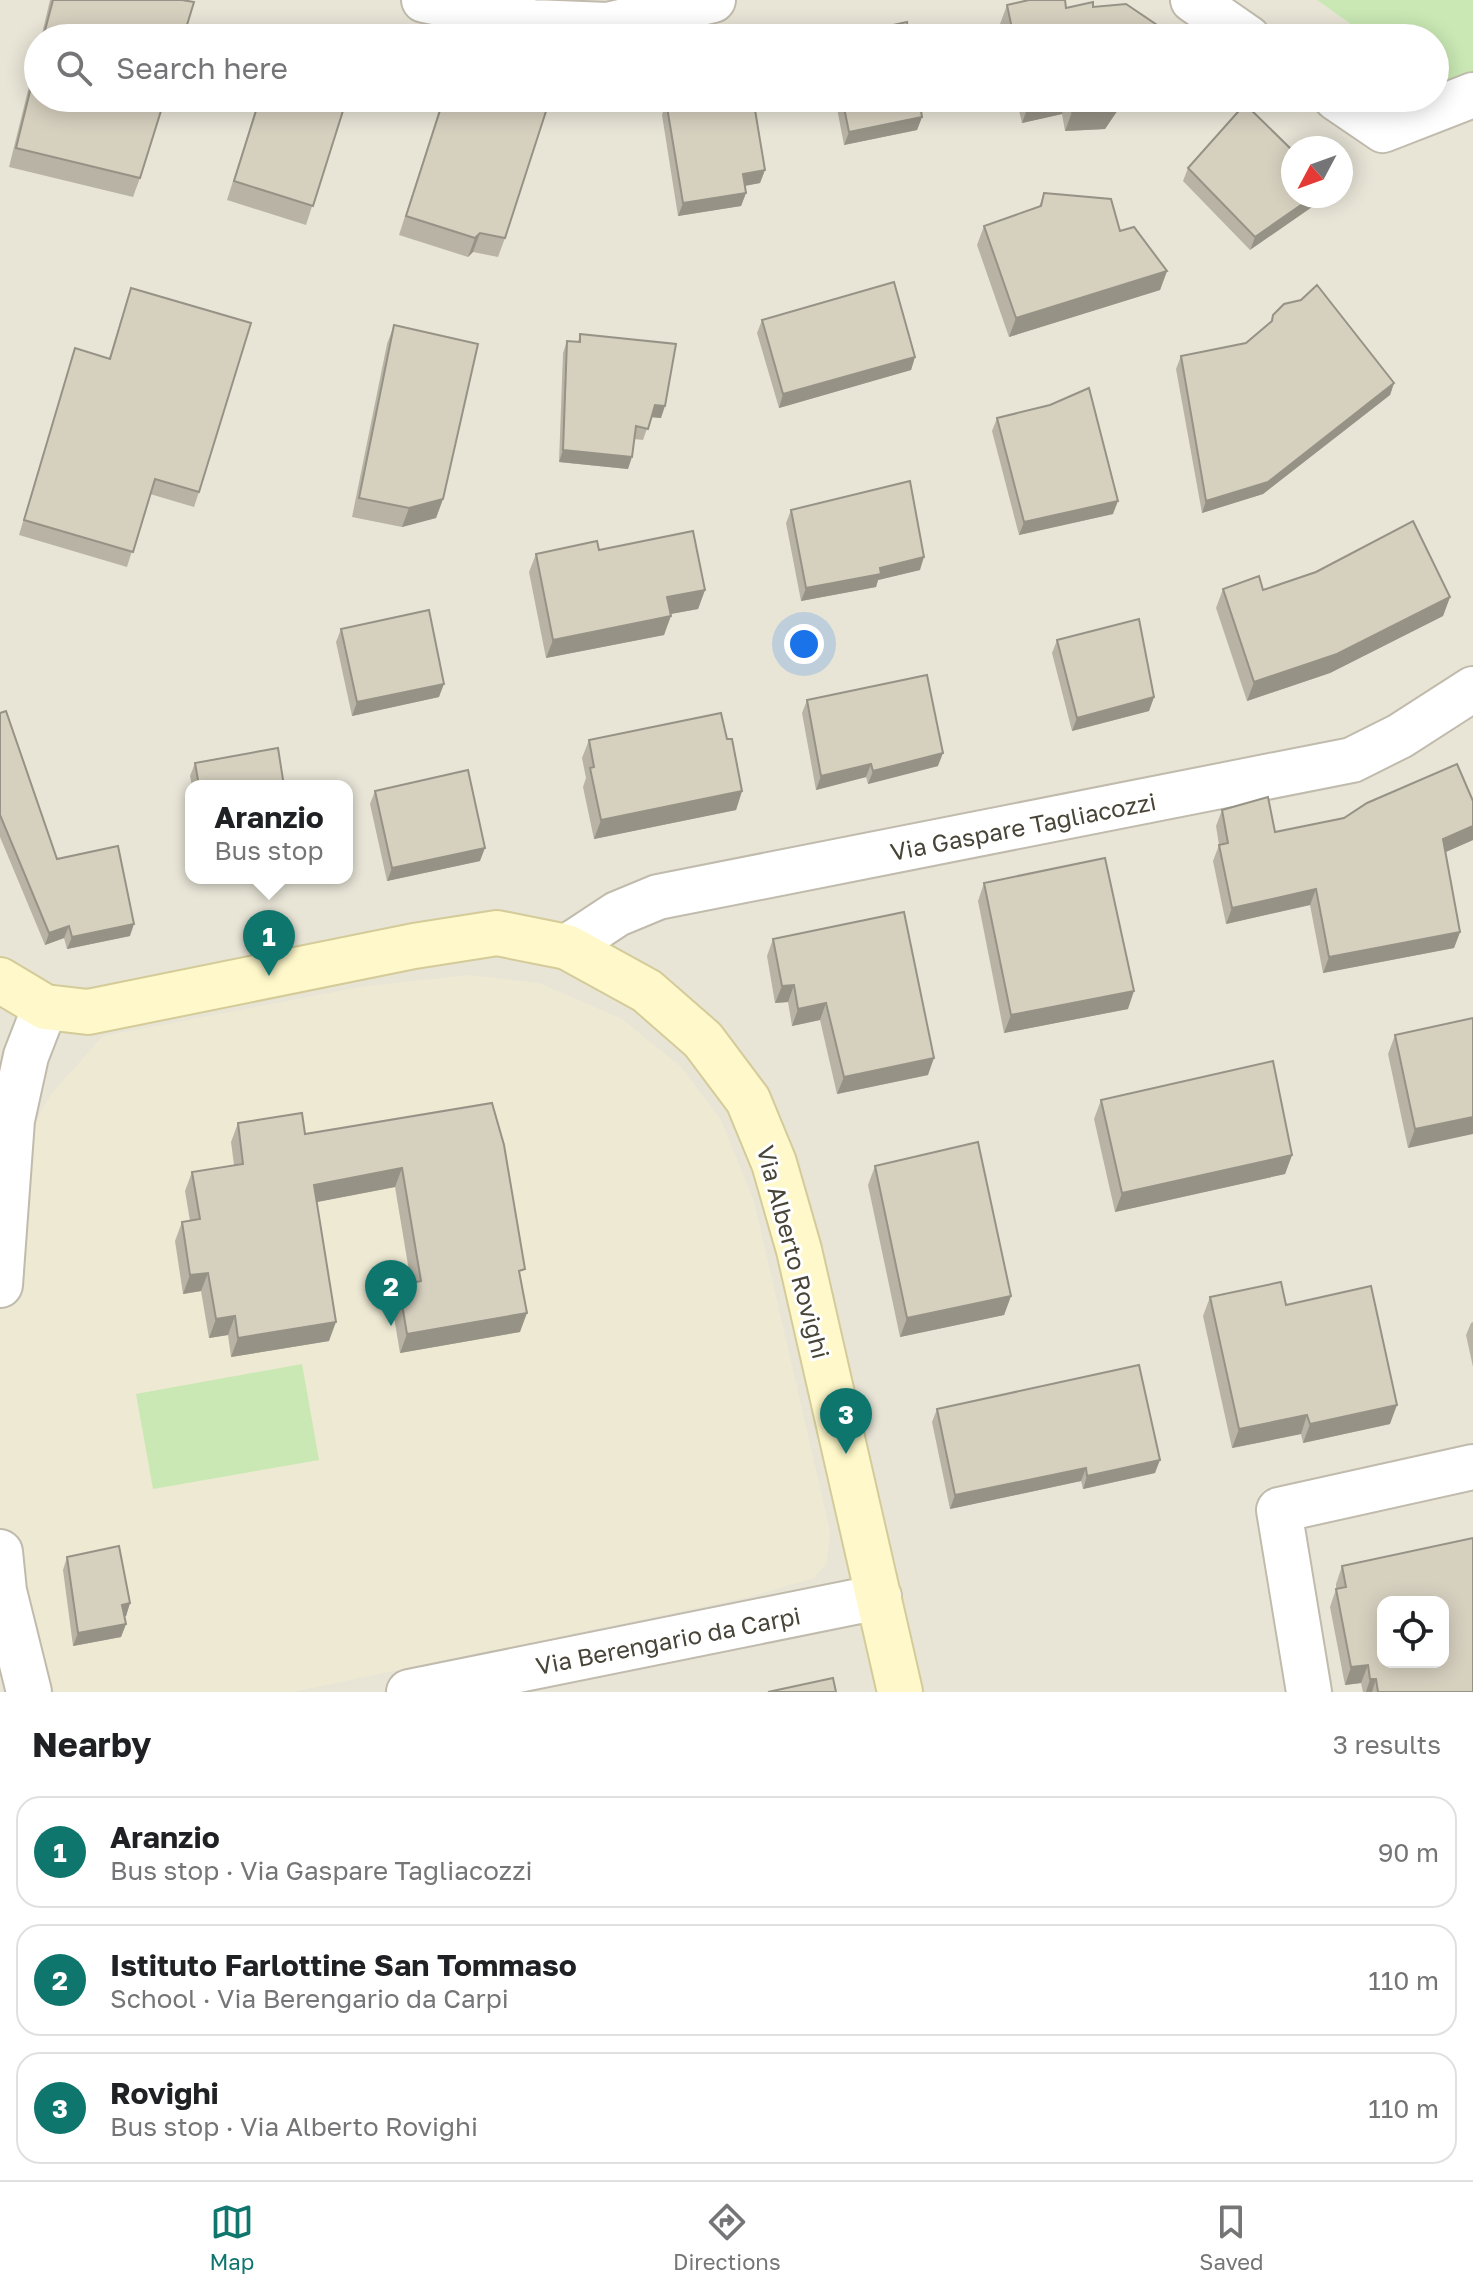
<!DOCTYPE html>
<html lang="en">
<head>
<meta charset="utf-8">
<style>
	:root { --surface:#fff; --page:#f2f2f2; --text:#202124; --muted:#757577; --line:#e0e0e0; --accent:#0f766e }
	body { margin:0; font-family:"Golos Text",sans-serif; background:var(--page); color:var(--text) }
	.controls { position:absolute; right:24px; bottom:24px; display:grid; overflow:hidden; border-radius:16px; box-shadow:0 4px 20px #0003 }
	.controls button { width:72px; height:72px; display:grid; place-items:center; padding:0; border:0; border-bottom:2px solid var(--line); background:var(--surface); color:var(--text); font:40px sans-serif }
	.compass { position:absolute; left:1281px; top:136px; width:72px; height:72px; border-radius:50%; background:var(--surface); box-shadow:0 4px 20px #0003; rotate:229deg }
	.you { position:absolute; left:804px; top:644px; width:28px; height:28px; margin:-20px; border:6px solid #fff; border-radius:50%; background:#1a73e8; box-shadow:0 0 0 12px #1a73e833 }
	.badge { display:grid; place-items:center; width:52px; height:52px; border-radius:50%; background:var(--accent); color:#fff; font-size:26px; font-weight:700 }
	.pin { position:absolute; translate:-50% -66px; filter:drop-shadow(0 2px 4px #0008) }
	.pin::after { content:''; position:absolute; top:42px; width:28px; height:24px; background:inherit; clip-path:polygon(0 0,100% 0,50% 100%) }
	.popup { position:absolute; left:185px; top:780px; width:168px; height:104px; box-sizing:border-box; display:grid; place-content:center; border-radius:16px; background:var(--surface); filter:drop-shadow(0 2px 6px #0005); font-size:26px; white-space:nowrap; color:var(--muted) }
	.popup b { font-size:30px; color:var(--text) }
	.popup::after { content:''; position:absolute; left:50%; top:100%; margin-left:-16px; border:16px solid transparent; border-top-color:var(--surface) }
	.list { margin:0; padding:0; list-style:none }
	h2 { display:flex; justify-content:space-between; align-items:center; height:104px; margin:0; padding:0 32px; font-size:34px }
	h2 small { font-size:26px; font-weight:400; color:var(--muted) }
	.list li { display:grid; grid-template-columns:52px 1fr auto; gap:24px; align-items:center; box-sizing:border-box; height:112px; margin:0 16px 16px; padding:0 16px; border:2px solid var(--line); border-radius:24px }
	.list b { display:block; font-size:30px; white-space:nowrap }
	.list p { margin:0; font-size:26px; white-space:nowrap; color:var(--muted) }
	.list em { font-size:26px; font-style:normal; color:var(--muted) }
	.icon { flex:none; width:44px; height:44px; fill:none; stroke:currentColor; stroke-width:2; stroke-linecap:round; stroke-linejoin:round }
	.map { position:relative; flex:none; width:1473px; height:1692px; overflow:hidden }
	.search { position:absolute; background:var(--surface); box-shadow:0 4px 20px #0003; left:24px; right:24px; top:24px; height:88px; display:flex; align-items:center; gap:20px; box-sizing:border-box; padding:0 28px; border-radius:44px; color:var(--muted); font-size:30px }
	.sheet { height:488px; background:var(--surface) }
	nav { display:flex; justify-content:space-around; align-items:center; box-sizing:border-box; height:112px; border-top:2px solid var(--line); background:var(--surface); font-size:22px; color:var(--muted) }
	nav a { display:grid; justify-items:center; gap:4px }
	nav .on { color:var(--accent) }
	.map>svg:first-child { display:block }
	.residential { fill:#e8e5d7; fill-rule:evenodd }
	.education { fill:#ede9d3 }
	.green { fill:#c9e8b3 }
	.lines { fill:none; stroke-linecap:round; stroke-linejoin:round }
	.street-casing { stroke:#c0bbac; stroke-width:48 }
	.secondary-casing { stroke:#d4cb99; stroke-width:48 }
	.street { stroke:#fff; stroke-width:44 }
	.secondary { stroke:#fef8ca; stroke-width:44 }
	.wall { fill:#b8b3a4 }
	.shaded-wall { fill:#969286 }
	.building { fill:#d6d0bf; stroke:#969286; stroke-width:2; fill-rule:evenodd }
	.labels { text-anchor:middle; dominant-baseline:central; stroke-width:6; stroke-linejoin:round; paint-order:stroke }
	.street-label { font-size:24px; fill:#484437; stroke:#fff }
</style>
</head>
<body>
<div class="map">
<svg width="1473" height="1692" viewBox="0 0 1473 1692">
	<rect width="100%" height="100%" fill="#f4f2e9"/>
	<path class="residential" d="M0,0H1317L1370,38H38V98H1435V85L1446,93L1473,78V1692H0ZM1293,148H1341V196H1293ZM191,786H347V878H191ZM1383,1602H1443V1662H1383Z"/>
	<path class="education" d="M470,975L539,983L622,1019L681,1067L721,1120L754,1201L830,1531L827,1563L814,1578L753,1596L293,1692H46L0,1552V1277L8,1172L51,1094L103,1036L366,986Z"/>
	<path class="green" d="M1317,0H1473V78L1446,94L1435,85V38H1370Z
		M302,1364L319,1460L153,1489L136,1394Z"/>
	<g class="lines">
		<defs>
			<path id="street" d="M424,0L532,22L608,25L713,0
				M1193,0L1248,38
				M1336,98L1383,130L1473,95
				M567,947L617,914L658,897L1352,760L1400,736L1473,689
				M0,1285L12,1120L26,1056L45,1007
				M0,1552L4,1591L29,1692
				M409,1692L879,1597
				M1309,1692L1279,1510L1473,1467"/>
			<path id="secondary" d="M0,980L45,1007L88,1012L414,946L497,933L567,947L647,991L703,1040L748,1100L774,1163L799,1250L900,1692"/>
		</defs>
		<use href="#street" class="street-casing"/>
		<use href="#secondary" class="secondary-casing"/>
		<use href="#street" class="street"/>
		<use href="#secondary" class="secondary"/>
	</g>
	<path class="wall" d="M50,0H182L183,38H41Z
		M1007,5L1066,8L1093,7L1163,38H1003L1000,24Z
		M38,50V98L140,178L133,197L9,167Z
		M259,98H347L306,225L227,200Z
		M443,98H536L505,238L498,257L473,252L468,257L399,235Z
		M835,98H919L922,117L917,130L844,145Z
		M1016,98H1126L1105,129L1065,131L1062,114L1022,123Z
		M666,101L765,170L760,183L745,186L746,193L741,206L678,216L662,115Z
		M1293,151L1250,250L1183,181L1188,168Z
		M1044,193L1120,231L1167,271L1160,290L1009,337L977,245L984,226L1039,207Z
		M131,288L199,492L194,507L150,494L127,567L19,535L75,348L109,358Z
		M1273,315L1394,383L1390,395L1263,494L1202,513L1176,369L1181,356L1246,343L1270,323Z
		M762,320L915,357L911,370L779,408L757,333Z
		M394,325L443,499L436,518L402,527L352,517L387,344Z
		M580,334L661,418L651,417L643,440L634,439L628,469L559,462L563,353L567,341L578,342Z
		M997,418L1113,514L1019,535L992,431Z
		M791,510L920,570L878,580L876,587L801,601L786,523Z
		M536,554L705,590L698,609L670,614L664,635L546,658L529,572Z
		M1223,589L1263,590L1450,597L1443,616L1330,673L1247,701L1216,608Z
		M341,629L439,697L352,716L336,642Z
		M1057,640L1154,697L1149,711L1072,731L1052,653Z
		M807,700L938,766L868,784L866,777L816,790L802,713Z
		M0,713L57,859L130,936L67,949L64,938L45,945L0,837Z
		M727,739L742,791L736,810L594,839L583,787L586,778L582,758L589,740Z
		M195,763L284,786H192L190,776Z
		M375,791L480,861L387,881L370,804Z
		M1222,810L1275,832L1473,840L1445,852L1460,932L1454,948L1323,973L1310,905L1226,924L1213,861L1219,845L1216,826Z
		M984,883L1128,1009L1004,1033L978,901Z
		M773,939L928,1075L837,1094L820,1020L792,1026L788,1002L775,1003L767,956Z
		M1473,1018L1408,1148L1388,1054L1395,1035Z
		M1101,1100L1292,1155L1285,1174L1115,1212L1094,1119Z
		M492,1103L521,1280L520,1332L400,1353L392,1305L399,1286L411,1283L395,1187L316,1202L329,1341L231,1357L228,1335L209,1338L201,1291L183,1294L175,1241L182,1222L190,1221L185,1191L192,1172L234,1165L231,1142L238,1123L305,1134Z
		M875,1166L1011,1296L1004,1315L900,1337L868,1185Z
		M1210,1297L1286,1305L1390,1424L1303,1443L1301,1434L1232,1448L1203,1316Z
		M1473,1322V1367L1466,1335L1471,1323Z
		M937,1409L1155,1473L1083,1489L1081,1481L950,1509L932,1422Z
		M67,1557L130,1603L126,1616L124,1617L126,1624L121,1637L73,1646L63,1570Z
		M1342,1566L1473,1692H1363L1361,1683L1345,1685L1330,1607L1336,1589V1584Z"/>
	<path class="shaded-wall" d="M1056,98H1067L1062,114L1022,123L1029,104Z
		M1120,98H1126L1105,129L1065,131L1072,112Z
		M922,117L917,130L844,145L849,132Z
		M765,170L760,183L738,187L743,174Z
		M746,193L741,206L678,216L683,203Z
		M1314,196H1328L1250,250L1255,237Z
		M480,233L473,252L468,257L475,238Z
		M1167,271L1160,290L1009,337L1016,318Z
		M915,357L911,370L779,408L783,394Z
		M1394,383L1390,395L1263,494L1202,513L1206,501Z
		M655,405L665,406L661,418L650,417Z
		M563,450L632,457L628,469L559,462Z
		M443,499L436,518L402,527L409,508Z
		M1118,501L1113,514L1019,535L1024,522Z
		M924,557L920,570L878,580L876,587L801,601L806,588Z
		M705,590L698,609L660,616L667,597Z
		M1450,597L1443,616L1330,673L1247,701L1254,682Z
		M671,616L664,635L546,658L553,640Z
		M444,684L439,697L352,716L357,702Z
		M1154,697L1149,711L1072,731L1077,718Z
		M943,753L938,766L868,784L873,771Z
		M871,764L866,777L816,790L821,776Z
		M742,791L736,810L594,839L601,820Z
		M1473,826V840L1437,856L1443,839Z
		M485,848L480,861L387,881L392,868Z
		M1316,889L1310,905L1226,924L1232,908Z
		M134,924L130,936L67,949L72,937Z
		M69,926L64,938L45,945L49,933Z
		M1460,932L1454,948L1323,973L1329,957Z
		M794,985L788,1002L775,1003L782,986Z
		M1134,991L1128,1009L1004,1033L1011,1015Z
		M826,1003L820,1020L792,1026L798,1009Z
		M934,1058L928,1075L837,1094L844,1077Z
		M1473,1117V1134L1408,1148L1415,1129Z
		M1292,1155L1285,1174L1115,1212L1122,1193Z
		M402,1168L395,1187L307,1204L314,1185Z
		M208,1273L201,1291L183,1294L190,1275Z
		M1011,1296L1004,1315L900,1337L907,1318Z
		M527,1313L520,1332L400,1353L407,1334Z
		M235,1316L228,1335L209,1338L216,1319Z
		M336,1322L329,1341L231,1357L238,1338Z
		M1397,1405L1390,1424L1303,1443L1310,1424Z
		M1307,1415L1301,1434L1232,1448L1239,1429Z
		M1160,1460L1155,1473L1083,1489L1087,1476Z
		M1086,1468L1081,1481L950,1509L955,1495Z
		M130,1603L126,1616L117,1618L122,1605Z
		M126,1624L121,1637L73,1646L78,1633Z
		M1368,1665L1361,1683L1345,1685L1351,1667Z
		M1370,1679H1376L1372,1692H1366Z"/>
	<path class="building" d="M53,0H182L194,2L183,38H43Z
		M1029,0H1065L1066,8L1093,2V7L1126,4L1166,31L1161,38H1014L1007,5Z
		M907,22L909,38H833Z
		M281,29L309,38H278Z
		M38,59V98H165L140,178L16,148Z
		M260,98H347L313,206L234,181Z
		M444,98H536L549,102L505,238L480,233L475,238L406,216Z
		M689,98H753L765,170L743,174L746,193L683,203L666,101Z
		M842,98H919L922,117L849,132Z
		M1027,98H1056L1029,104Z
		M1069,98H1120L1112,110L1072,112Z
		M1245,104L1293,151V196H1314L1255,237L1188,168Z
		M1319,142L1323,148H1311Z
		M1044,193L1111,199L1120,231L1134,227L1167,271L1016,318L984,226L1041,206Z
		M894,282L915,357L783,394L762,320Z
		M1317,285L1394,383L1268,482L1206,501L1181,356L1246,343L1272,321L1273,315L1284,304L1301,300Z
		M131,288L251,323L199,492L155,479L133,552L24,520L75,348L110,359Z
		M394,325L478,344L443,499L409,508L359,498Z
		M580,334L676,344L665,406L655,405L648,429L636,426L632,457L563,450L567,341L580,342Z
		M1089,388L1118,501L1024,522L997,418L1050,405Z
		M910,481L924,557L880,568L881,574L806,588L791,510Z
		M1413,521L1450,597L1337,654L1254,682L1223,589L1259,576L1263,590L1316,572Z
		M693,531L705,590L667,597L671,616L553,640L536,554L597,541L599,550Z
		M429,610L444,684L357,702L341,629Z
		M1139,619L1154,697L1077,718L1057,640Z
		M927,675L943,753L873,771L871,764L821,776L807,700Z
		M6,711L57,859L118,846L134,924L72,937L69,926L49,933L0,815V713Z
		M721,713L727,739H732L742,791L601,820L590,768L594,767L589,740Z
		M278,748L284,786H199L195,763Z
		M1457,764L1473,801V826L1443,839L1460,932L1329,957L1316,889L1232,908L1219,845L1228,843L1222,810L1268,797L1275,832L1344,818L1367,803Z
		M468,770L485,848L392,868L375,791Z
		M1105,858L1134,991L1011,1015L984,883Z
		M904,912L934,1058L844,1077L826,1003L798,1009L794,985L782,986L773,939Z
		M1473,1018V1117L1415,1129L1395,1035Z
		M1273,1061L1292,1155L1122,1193L1101,1100Z
		M492,1103L504,1145L525,1269L519,1271L527,1313L407,1334L399,1286L421,1281L402,1168L314,1185L336,1322L238,1338L235,1316L216,1319L208,1273L190,1275L182,1222L200,1219L192,1172L243,1164L238,1123L302,1113L305,1134Z
		M978,1142L1011,1296L907,1318L875,1166Z
		M1281,1282L1286,1305L1371,1286L1397,1405L1310,1424L1307,1415L1239,1429L1210,1297Z
		M1139,1365L1160,1460L1087,1476L1086,1468L955,1495L937,1409Z
		M1473,1538V1692H1378L1376,1679H1370L1368,1665L1351,1667L1336,1589L1346,1587L1342,1566ZM1383,1602H1443V1662H1383Z
		M119,1546L130,1603L122,1605L126,1624L78,1633L67,1557Z
		M833,1678L836,1692H768Z"/>
	<g class="labels">
		<g class="street-label">
			<text transform="translate(1023 826) rotate(-11)">Via Gaspare Tagliacozzi</text>
			<text transform="translate(794 1252) rotate(75)">Via Alberto Rovighi</text>
			<text transform="translate(668 1640) rotate(-11)">Via Berengario da Carpi</text>
		</g>
	</g>
</svg>
<div class="controls">
<button><svg class="icon" aria-label="locate" viewBox="0 0 24 24"><circle cx="12" cy="12" r="6"/><path d="M12 2v4M12 18v4M2 12h4M18 12h4"/></svg></button>
</div>
<svg class="compass" viewBox="-18 -18 36 36"><path d="M0-13l5 13h-10z" fill="#e53935"/><path d="M0 13l5-13h-10z" fill="#757577"/></svg>
<div class="you"></div>
<div class="pin badge" style="left:269px;top:976px">1</div>
<div class="popup"><b>Aranzio</b>Bus stop</div>
<div class="pin badge" style="left:391px;top:1326px">2</div>
<div class="pin badge" style="left:846px;top:1454px">3</div>
<div class="search"><svg class="icon" aria-label="search" viewBox="0 0 24 24"><circle cx="10" cy="10" r="6"/><path d="M15 15l6 6"/></svg>Search here</div>
</div>
<section class="sheet">
<h2>Nearby<small>3 results</small></h2>
<ul class="list">
<li><span class="badge">1</span><div><b>Aranzio</b><p>Bus stop · Via Gaspare Tagliacozzi</p></div><em>90 m</em></li>
<li><span class="badge">2</span><div><b>Istituto Farlottine San Tommaso</b><p>School · Via Berengario da Carpi</p></div><em>110 m</em></li>
<li><span class="badge">3</span><div><b>Rovighi</b><p>Bus stop · Via Alberto Rovighi</p></div><em>110 m</em></li>
</ul>
</section>
<nav>
<a class="on"><svg class="icon" aria-label="map" viewBox="0 0 24 24"><path d="M3 6l6-2 6 2 6-2v14l-6 2-6-2-6 2zM9 4v14M15 6v14"/></svg>Map</a>
<a><svg class="icon" aria-label="directions" viewBox="0 0 24 24"><path d="M12 3l9 9-9 9-9-9zM9 14v-3h6M13 9l2 2-2 2"/></svg>Directions</a>
<a><svg class="icon" aria-label="saved" viewBox="0 0 24 24"><path d="M7 4h10v16l-5-4-5 4z"/></svg>Saved</a>
</nav>
</body>
</html>
